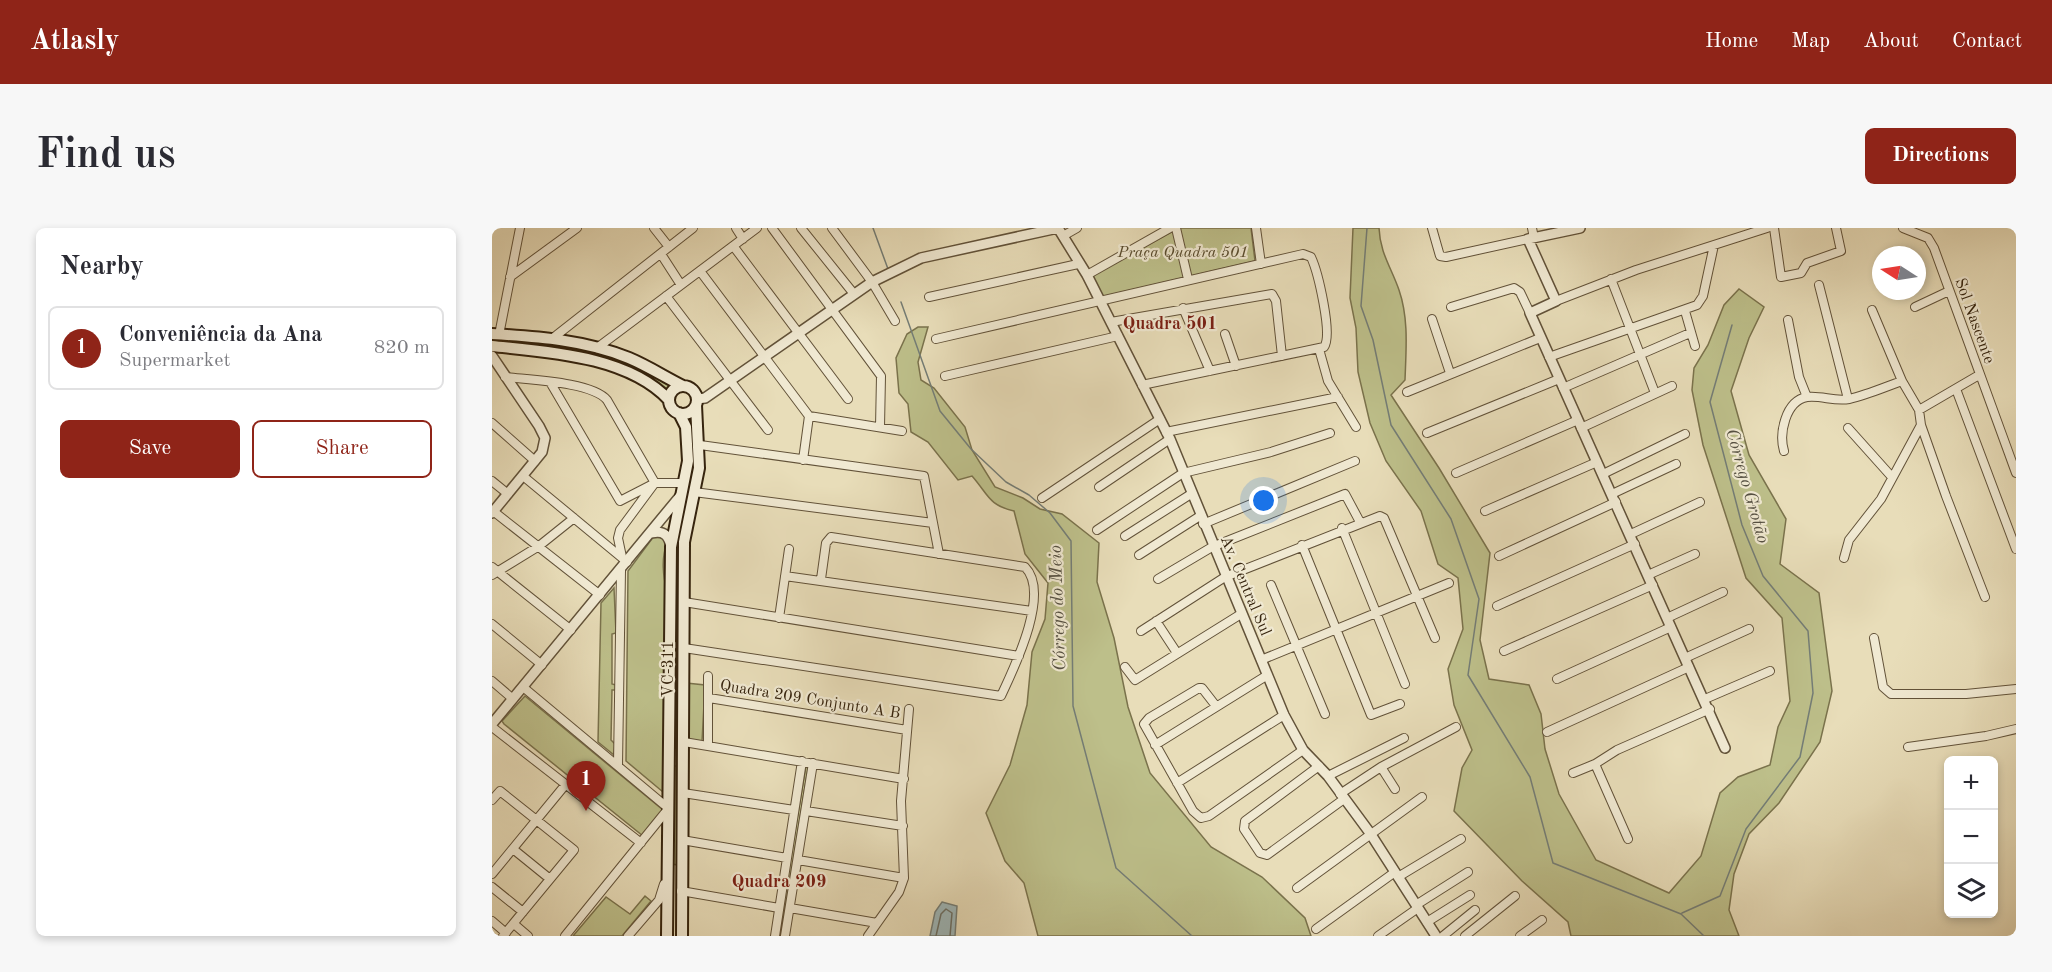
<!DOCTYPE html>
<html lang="en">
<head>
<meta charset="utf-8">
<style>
	:root { --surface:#fff; --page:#f7f7f7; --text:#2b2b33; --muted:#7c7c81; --line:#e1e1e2; --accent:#8f2418 }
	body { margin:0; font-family:"Old Standard TT",serif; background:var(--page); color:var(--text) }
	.controls { position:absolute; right:18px; bottom:18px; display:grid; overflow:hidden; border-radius:9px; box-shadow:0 3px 9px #0003 }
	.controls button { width:54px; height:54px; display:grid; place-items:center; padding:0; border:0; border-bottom:2px solid var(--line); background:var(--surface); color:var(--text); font:30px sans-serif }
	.compass { position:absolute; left:1380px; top:18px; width:54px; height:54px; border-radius:50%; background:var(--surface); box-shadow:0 3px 9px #0003; rotate:282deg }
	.you { position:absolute; left:772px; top:273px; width:21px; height:21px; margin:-15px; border:4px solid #fff; border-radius:50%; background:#1a73e8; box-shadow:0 0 0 9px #1a73e833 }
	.badge { display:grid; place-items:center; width:39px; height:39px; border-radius:50%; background:var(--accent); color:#fff; font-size:20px; font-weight:700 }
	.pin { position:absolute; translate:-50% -50px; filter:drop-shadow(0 2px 3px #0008) }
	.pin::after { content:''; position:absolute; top:32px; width:21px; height:18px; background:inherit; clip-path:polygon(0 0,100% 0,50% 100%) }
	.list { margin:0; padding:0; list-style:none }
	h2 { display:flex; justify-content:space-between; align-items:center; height:78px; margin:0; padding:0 24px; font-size:26px }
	h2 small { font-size:20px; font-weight:400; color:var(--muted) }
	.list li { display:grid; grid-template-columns:39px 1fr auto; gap:18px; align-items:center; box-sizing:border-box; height:84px; margin:0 12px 12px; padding:0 12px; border:2px solid var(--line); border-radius:9px }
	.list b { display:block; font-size:22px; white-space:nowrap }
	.list p { margin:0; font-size:20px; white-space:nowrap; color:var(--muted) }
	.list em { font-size:20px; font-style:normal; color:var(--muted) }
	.actions { display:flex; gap:12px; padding:18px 24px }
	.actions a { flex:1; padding:14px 0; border:2px solid var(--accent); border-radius:9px; text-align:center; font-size:21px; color:var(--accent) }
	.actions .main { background:var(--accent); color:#fff }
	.icon { flex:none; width:33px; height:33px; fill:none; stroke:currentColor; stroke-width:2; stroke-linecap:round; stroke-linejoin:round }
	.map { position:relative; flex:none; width:1524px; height:708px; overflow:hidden; border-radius:9px }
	header { display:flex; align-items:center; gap:36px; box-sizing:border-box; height:84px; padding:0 30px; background:var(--accent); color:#fff }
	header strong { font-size:28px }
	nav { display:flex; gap:33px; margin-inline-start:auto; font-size:21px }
	.intro { display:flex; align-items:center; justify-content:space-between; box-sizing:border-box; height:144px; padding:0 36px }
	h1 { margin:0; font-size:42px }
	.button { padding:15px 27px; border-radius:9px; background:var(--accent); color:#fff; font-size:21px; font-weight:700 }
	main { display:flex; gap:36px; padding:0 36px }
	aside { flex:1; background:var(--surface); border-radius:9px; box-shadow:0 3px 9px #0003 }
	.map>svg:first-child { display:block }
	.green { fill:#bdbf8a; stroke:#7a724c; stroke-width:1.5 }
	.water { fill:#9eb8bb; stroke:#747d76; stroke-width:1.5 }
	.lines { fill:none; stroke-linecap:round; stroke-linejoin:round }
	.shore { stroke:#6a6e64; stroke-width:1.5 }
	.stream { stroke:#747d76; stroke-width:1.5 }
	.minor-casing { stroke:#625239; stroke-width:10 }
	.tertiary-casing { stroke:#625239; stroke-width:12 }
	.secondary-casing { stroke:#36240e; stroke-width:14 }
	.minor { stroke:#f0e9d2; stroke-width:8 }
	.tertiary { stroke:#f0e9d2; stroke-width:9 }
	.secondary { stroke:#f0e9d2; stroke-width:10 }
	.labels { text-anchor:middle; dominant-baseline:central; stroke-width:4.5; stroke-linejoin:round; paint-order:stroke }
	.park-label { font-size:16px; font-style:italic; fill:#584b2d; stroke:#f0e9d2 }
	.street-label { font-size:16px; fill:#36240e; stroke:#f0e9d2 }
	.neighbourhood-label { font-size:18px; font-weight:bold; fill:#7a1f14; stroke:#f0e9d2 }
	.water-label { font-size:18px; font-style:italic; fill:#555042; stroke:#f0e9d2 }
</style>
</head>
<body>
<header>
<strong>Atlasly</strong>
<nav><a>Home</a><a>Map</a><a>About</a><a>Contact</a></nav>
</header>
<div class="intro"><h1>Find us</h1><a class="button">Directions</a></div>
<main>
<aside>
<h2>Nearby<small></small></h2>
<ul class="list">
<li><span class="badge">1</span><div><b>Conveniência da Ana</b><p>Supermarket</p></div><em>820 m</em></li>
</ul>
<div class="actions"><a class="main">Save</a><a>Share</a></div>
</aside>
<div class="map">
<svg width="1524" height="708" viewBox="0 0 1524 708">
	<rect width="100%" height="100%" fill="#e8ddb9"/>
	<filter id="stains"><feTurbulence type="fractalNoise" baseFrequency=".00333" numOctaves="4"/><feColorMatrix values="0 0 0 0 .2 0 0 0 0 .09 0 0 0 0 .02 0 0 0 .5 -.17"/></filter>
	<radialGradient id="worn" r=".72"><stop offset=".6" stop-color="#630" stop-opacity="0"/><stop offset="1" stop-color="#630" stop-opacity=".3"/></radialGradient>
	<path class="green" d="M687,0H759L763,33L609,69L598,50L602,46Z
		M861,0H887C888,25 899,39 907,62C917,91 914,122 913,152L899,167L947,240L998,325L988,412L997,451L1037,457L1049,486L1053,521L1067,566L1104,632L1177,665L1209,628L1228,565L1246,549L1278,537L1286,499L1298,473L1290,390L1254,350L1211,217L1200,162L1202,140L1216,117L1232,77L1247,61L1272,79L1257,110L1239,163L1257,227L1294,291L1288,336L1327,365L1340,463L1328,514L1287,575L1257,606L1242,646L1237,682L1247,708H1079L1076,694L1030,653L962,583L970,540L980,522L962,477L956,441L971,401L966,350L946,336L929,283L894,233L878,195L866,144L864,100L858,70Z
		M426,99H436L426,134L429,152L442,160L473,199L480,222L503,259L531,270L548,281L570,286L607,315L605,354L622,410L636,479L658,545L719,619L770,649L813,690L819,708H546L532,655L513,633L494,585L518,537L535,477L540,424L553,391L556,355L533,326L522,283C496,277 496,266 480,248L466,252L436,214L419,204L416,176L407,165L404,130L415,106Z
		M0,110L62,112L125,128L181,157L174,164C144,129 47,123 0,114Z
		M202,185L204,221L188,398H182L181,337L192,268L193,190Z
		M162,308L171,310L175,315C169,331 171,347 175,364L173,561L171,564L134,533L136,343Z
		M122,360L124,405L120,406V456L124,457V462H120L119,512L123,516L122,527L106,514L109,375Z
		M194,455L213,457L210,514L195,512L197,468Z
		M33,468L171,582L151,608L12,496L10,493Z
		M180,537L187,539L186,637L180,636Z
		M314,538L316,540L289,708H285Z
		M153,668L159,673L130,708H81L114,669L138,686Z"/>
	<path class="water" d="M450,674L465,678L463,708H438L443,684Z"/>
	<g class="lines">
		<path class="shore" d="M444,708L449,686L454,681L460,685L458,708"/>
		<path class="stream" d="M381,0L396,41
			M875,0L869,78L881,112L899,197L959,291L987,371L976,447L1038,549L1061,635L1189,686L1212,708
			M409,74L448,183L479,221L514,254L537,267L558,285L579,313L581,478L624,640L700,708
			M1190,685L1228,668L1254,601L1308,529L1321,465L1316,403L1271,348L1250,297L1218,174L1240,97"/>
		<defs>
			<path id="minor" d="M162,0L177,19
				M244,0L251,11
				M280,0L389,148L388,199
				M309,0L362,66
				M340,0L380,54L403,93
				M684,0L696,51
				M764,0L769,36
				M940,0L948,28L954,29L1036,11
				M1040,0L1042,10
				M1282,0L1289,49L1309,45L1315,35L1349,23L1344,0
				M1411,0L1436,10L1442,20L1524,245
				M571,8L585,0
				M242,19L356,171
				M169,26L189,57
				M208,43L317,188L311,232
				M595,47L678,0
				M18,49L85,0
				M1119,51L1163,165
				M1327,57L1356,171
				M174,68L276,202
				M437,69L586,36
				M1064,73L1144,42L1275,0
				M959,79L1022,60L1028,64L1038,85
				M1423,79L1457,63
				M691,80L718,143
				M1380,82L1410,153L1427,182L1429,197L1454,268L1493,369
				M1193,83L1203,118
				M940,91L958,145
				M1296,92L1307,149L1315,169
				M619,94L780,66L784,73L790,128
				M733,106L744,138
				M7,107L28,0
				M61,110L201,0
				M444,111L811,26L819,29C826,44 841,107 832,119L650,157
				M105,120L265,0
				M827,121L836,153L864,199
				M1057,129L1205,77L1211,68L1222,17
				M453,148L626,108
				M13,149C38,152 100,154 115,172L163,255
				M58,154L128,273L163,255H191
				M1071,160L1198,105
				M1464,161L1524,321
				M915,164L1048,110
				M1427,182L1487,147
				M317,188L410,203
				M0,195L43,233
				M1089,200L1180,158
				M1356,200L1399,248
				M674,204L846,169
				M935,205L1067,151
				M208,217L432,248L447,326
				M1292,223C1287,206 1293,173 1315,169C1329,167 1343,174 1357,171C1375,167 1393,159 1410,153
				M964,245L1086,192
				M1111,246L1193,206
				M31,248L135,334
				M0,253L16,266
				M607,259L678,211
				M202,264L441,295
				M1120,266L1184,236
				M550,270L668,191
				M1,283L108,367
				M993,283L1105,234
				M711,296L863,233
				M850,300L913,456
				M605,302L691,245L779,224L838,205
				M1139,306L1208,274
				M633,308L699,266
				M810,317L879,487L908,476
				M647,327L708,288
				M1007,328L1124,274
				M130,329L126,310L128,302L162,256
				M1352,330L1357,312L1389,271L1429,197
				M0,339L79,402
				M0,347L47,318L82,290
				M1156,347L1203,326
				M293,348L540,383
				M666,351L720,319L853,266L868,294
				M779,357L833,486
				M192,374L527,428
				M1005,378L1143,316
				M287,390L297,321
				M1175,390L1231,364
				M664,393L685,425
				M0,396L50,437
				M649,403L733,349L888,288L892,290L943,410
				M1382,410L1391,459L1399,466H1474L1524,461
				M192,420L509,468C522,440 559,365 533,339L339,309L334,315L329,351
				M1012,423L1161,357
				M1193,430L1257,401
				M769,432L957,355
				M633,439L643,452L749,386
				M1065,451L1179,399
				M0,453L21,471
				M31,459L176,580
				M217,470L415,502
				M1213,471L1278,443
				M724,478L710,460H707L657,490L652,496L701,583L709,590L717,588L811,522
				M0,499L149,615
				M1055,504L1197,439
				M192,514L412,551
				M663,517L774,448
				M216,518V448
				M1416,519L1494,508L1524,501
				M1103,536L1136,611
				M126,537L129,342
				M827,538L753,593L752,601L768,625L775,627L852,571
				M889,539L903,561
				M1081,545L1103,536L1125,522L1218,481
				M836,548L912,510
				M685,555L792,487
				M191,565L302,582
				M848,566L889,539L964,499
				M0,572L8,563L82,622L11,708
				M314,583L411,598
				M190,612L295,630
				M21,621L58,651
				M306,632L412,650
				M0,646L74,556
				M906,649L969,611
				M0,659L31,684
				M805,660L930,569
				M189,663L287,680
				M924,677L976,644
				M298,680L385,695
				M0,693L14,705
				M935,694L978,667
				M22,696L36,708
				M824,701L903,644
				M73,708L176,581
				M136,708L167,672L172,656
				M283,708L310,533
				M293,708L321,535
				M376,708L407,664L412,650L409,573L417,481
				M886,708L926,680
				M951,708L983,682
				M973,708L1023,668
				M1028,708L1050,692"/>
			<path id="tertiary" d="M566,0L595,47L678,211L792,487L811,522L836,548L878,605L944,708
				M1088,0L1036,11L1064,73L1038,85L1233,520
				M0,128L47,198L53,210L50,224L0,285
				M205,171L213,170L380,54L429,30L566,0
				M160,305C172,302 177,308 179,319
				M0,496L189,267"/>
			<path id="secondary" d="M0,106C47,109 93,112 137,130C156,138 173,149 191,158
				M0,118C57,124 136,128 177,172
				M177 172a14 14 0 1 1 28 0a14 14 0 1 1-28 0Z
				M175,708L179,319L196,233L194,199L187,185
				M190,708L192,314L207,240L204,177"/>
		</defs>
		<use href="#minor" class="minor-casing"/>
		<use href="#tertiary" class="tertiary-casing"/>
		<use href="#secondary" class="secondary-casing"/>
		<use href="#minor" class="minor"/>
		<use href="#tertiary" class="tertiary"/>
		<use href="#secondary" class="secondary"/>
	</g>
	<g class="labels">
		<g class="park-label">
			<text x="691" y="25">Praça Quadra 501</text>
		</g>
		<g class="street-label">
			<text transform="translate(1482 93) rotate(70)">Sol Nascente</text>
			<text transform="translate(753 358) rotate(67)">Av. Central Sul</text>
			<text transform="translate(177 441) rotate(-90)">VC-311</text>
			<text transform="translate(318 472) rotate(9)">Quadra 209 Conjunto A B</text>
		</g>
		<g class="neighbourhood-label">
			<text x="678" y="96">Quadra 501</text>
			<text x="287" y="654">Quadra 209</text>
		</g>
		<g class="water-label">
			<text transform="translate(1255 258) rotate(74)">Córrego Grotão</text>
			<text transform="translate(566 380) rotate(-92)">Córrego do Meio</text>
		</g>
	</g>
	<rect width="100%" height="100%" filter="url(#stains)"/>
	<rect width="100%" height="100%" fill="url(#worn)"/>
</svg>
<div class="controls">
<button>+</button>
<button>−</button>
<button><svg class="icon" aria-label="layers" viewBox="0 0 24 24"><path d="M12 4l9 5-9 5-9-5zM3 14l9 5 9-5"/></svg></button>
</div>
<svg class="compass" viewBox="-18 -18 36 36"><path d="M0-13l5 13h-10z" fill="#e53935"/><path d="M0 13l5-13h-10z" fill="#7c7c81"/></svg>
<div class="you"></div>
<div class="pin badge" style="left:94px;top:583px">1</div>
</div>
</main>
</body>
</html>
